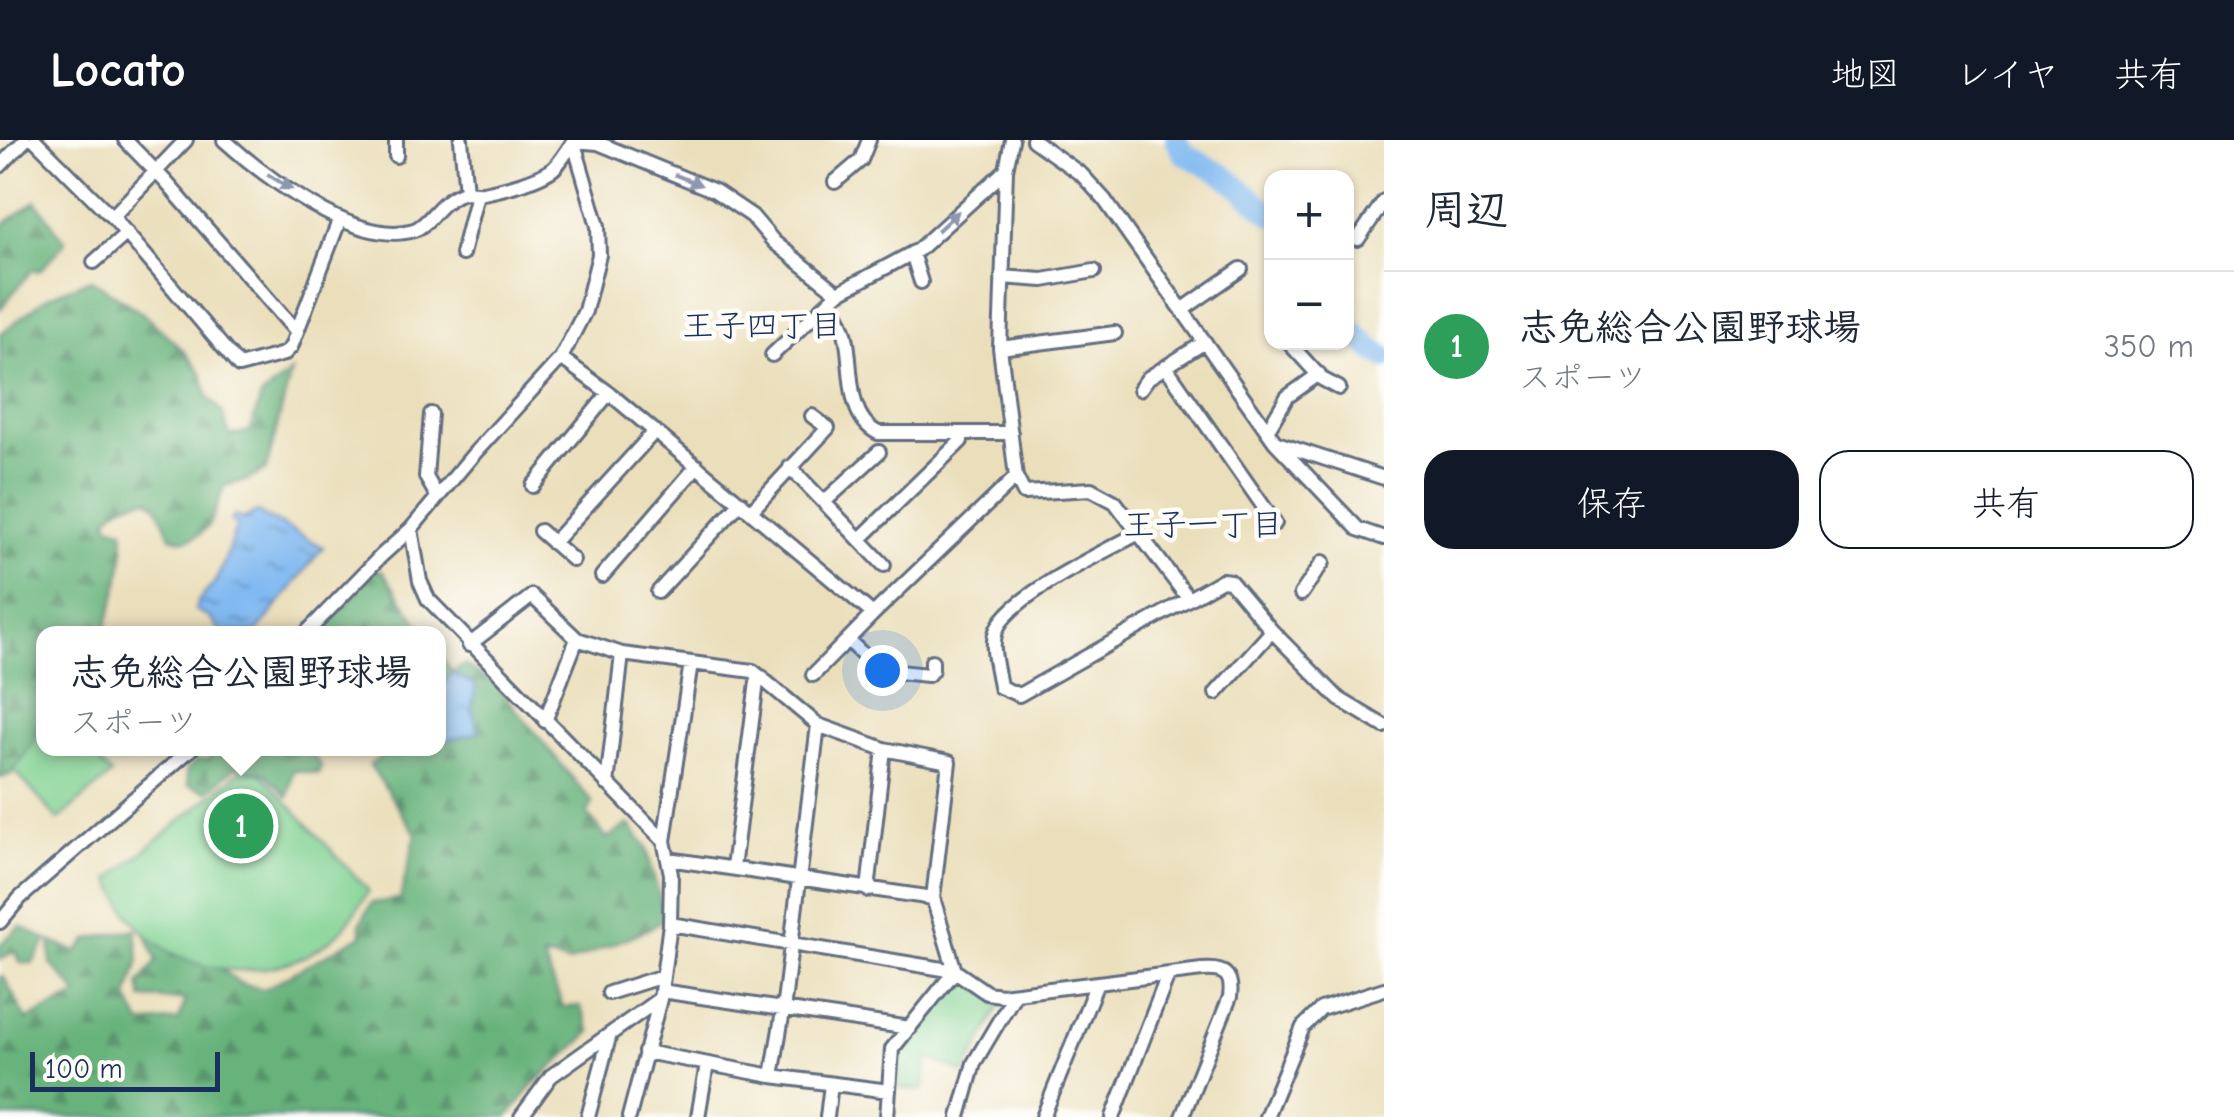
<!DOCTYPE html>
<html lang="ja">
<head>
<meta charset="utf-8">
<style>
	:root { --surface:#fff; --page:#f6f6f7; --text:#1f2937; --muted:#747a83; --line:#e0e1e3; --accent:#111827 }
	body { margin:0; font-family:"Comic Neue","Klee One",sans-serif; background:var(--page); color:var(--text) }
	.controls { position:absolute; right:30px; top:30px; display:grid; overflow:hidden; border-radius:20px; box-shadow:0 2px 8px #0004 }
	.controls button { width:90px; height:90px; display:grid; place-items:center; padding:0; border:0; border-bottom:2px solid var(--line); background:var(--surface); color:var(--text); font:50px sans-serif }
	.scale { position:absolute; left:30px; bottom:25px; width:190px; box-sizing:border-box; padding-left:10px; border:5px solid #1b2f5e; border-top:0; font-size:28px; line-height:35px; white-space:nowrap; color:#1b2f5e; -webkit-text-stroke:8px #fdfcf7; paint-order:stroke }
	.you { position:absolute; left:882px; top:530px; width:35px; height:35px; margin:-25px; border:8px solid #fff; border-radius:50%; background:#1a73e8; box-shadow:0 0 0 15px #1a73e833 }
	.badge { display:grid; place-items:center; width:65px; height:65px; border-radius:50%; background:var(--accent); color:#fff; font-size:32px; font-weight:700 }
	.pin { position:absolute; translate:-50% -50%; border:5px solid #fff; box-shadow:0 2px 10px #0006 }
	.popup { position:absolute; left:36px; top:486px; width:410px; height:130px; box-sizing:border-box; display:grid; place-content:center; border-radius:20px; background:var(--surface); filter:drop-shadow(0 2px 8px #0005); font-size:32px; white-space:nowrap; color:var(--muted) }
	.popup b { font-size:38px; color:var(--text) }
	.popup::after { content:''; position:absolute; left:50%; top:100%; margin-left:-20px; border:20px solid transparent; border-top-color:var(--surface) }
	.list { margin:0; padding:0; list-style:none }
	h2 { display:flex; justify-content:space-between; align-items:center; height:130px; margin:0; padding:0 40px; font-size:42px }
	h2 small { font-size:32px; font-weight:400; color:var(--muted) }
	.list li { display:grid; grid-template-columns:65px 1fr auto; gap:30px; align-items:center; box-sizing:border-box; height:150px; padding:0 40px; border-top:2px solid var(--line) }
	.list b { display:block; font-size:38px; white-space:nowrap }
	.list p { margin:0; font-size:32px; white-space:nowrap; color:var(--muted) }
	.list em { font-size:32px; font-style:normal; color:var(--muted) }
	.actions { display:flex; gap:20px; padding:30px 40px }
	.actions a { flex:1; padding:22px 0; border:2px solid var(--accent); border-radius:30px; text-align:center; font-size:35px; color:var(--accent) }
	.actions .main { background:var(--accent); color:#fff }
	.map { position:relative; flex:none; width:1384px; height:977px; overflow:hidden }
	header { display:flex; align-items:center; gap:60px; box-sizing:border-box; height:140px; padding:0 50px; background:var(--accent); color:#fff }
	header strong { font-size:48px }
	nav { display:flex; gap:55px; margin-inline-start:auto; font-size:35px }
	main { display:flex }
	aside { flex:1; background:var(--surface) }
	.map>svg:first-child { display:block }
	.forest { fill:url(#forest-firs); stroke:#42716d; stroke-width:2.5 }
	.park { fill:#80d192; stroke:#4e8078; stroke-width:2.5 }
	.water { fill:url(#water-ripples); stroke:#4e74a8; stroke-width:2.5 }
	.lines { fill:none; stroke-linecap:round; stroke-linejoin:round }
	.river { stroke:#81b9f1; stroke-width:22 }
	.minor-casing { stroke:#646d7f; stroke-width:18 }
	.minor { stroke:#fff; stroke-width:12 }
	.oneway { fill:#8d97ae }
	.labels { text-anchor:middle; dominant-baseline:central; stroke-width:9; stroke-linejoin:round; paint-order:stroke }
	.neighbourhood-label { font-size:32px; fill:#1b2f5e; stroke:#fdfcf7 }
</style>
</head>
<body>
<header>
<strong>Locato</strong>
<nav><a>地図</a><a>レイヤ</a><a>共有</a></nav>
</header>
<main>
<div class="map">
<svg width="1384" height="977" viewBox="0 0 1384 977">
	<defs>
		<pattern id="forest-firs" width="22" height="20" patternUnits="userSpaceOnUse" patternTransform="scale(2.5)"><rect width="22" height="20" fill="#68b37c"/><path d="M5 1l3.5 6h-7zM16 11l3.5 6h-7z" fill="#559269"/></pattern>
		<pattern id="water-ripples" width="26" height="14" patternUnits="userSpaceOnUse" patternTransform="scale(2.5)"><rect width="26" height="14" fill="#81b9f1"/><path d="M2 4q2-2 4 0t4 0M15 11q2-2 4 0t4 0" fill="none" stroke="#6997c6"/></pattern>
	</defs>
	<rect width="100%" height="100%" fill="#fdfcf7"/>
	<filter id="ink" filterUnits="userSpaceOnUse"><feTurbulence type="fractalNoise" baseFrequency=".01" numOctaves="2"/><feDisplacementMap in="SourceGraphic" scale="20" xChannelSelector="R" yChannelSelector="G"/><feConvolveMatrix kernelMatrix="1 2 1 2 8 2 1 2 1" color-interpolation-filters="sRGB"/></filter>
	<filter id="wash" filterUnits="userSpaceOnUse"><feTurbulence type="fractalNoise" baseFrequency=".0048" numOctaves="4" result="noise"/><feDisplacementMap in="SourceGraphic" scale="40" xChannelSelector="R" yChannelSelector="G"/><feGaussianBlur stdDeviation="2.25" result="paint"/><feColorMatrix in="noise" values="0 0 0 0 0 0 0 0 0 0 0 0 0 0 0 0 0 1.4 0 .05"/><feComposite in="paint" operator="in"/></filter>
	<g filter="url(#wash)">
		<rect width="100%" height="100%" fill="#ebdfbb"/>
		<path class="forest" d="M36,61L65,102L41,130L31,131L0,169V87Z
			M91,139L145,175L183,210L202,234L208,257L222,272L230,296L250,291L261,257L291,232L266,330L248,340L224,346C215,371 207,410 171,397L157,366L150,359C135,359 113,366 107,381L111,386L123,389C127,422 114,462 104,493H44L43,596L12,634L0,638V194L49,156Z
			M362,428L382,431L425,493H319L359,449Z
			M439,513L452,532L465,525L496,545L593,663L587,674L607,698L629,684L646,707L665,778L651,788L568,823L543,817L563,867L580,866L591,892L532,946L508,977H0V836L4,837L27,880L78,854L51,824L50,801L77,812L89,799L136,789L139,820L128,857L141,884L179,880L185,860L142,858L139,843L157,821L141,783L211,821L241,844L264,849L362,795L360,784L372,763L400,759L416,694L370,625L382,616L376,609L438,608Z
			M208,608L307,609L321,625L319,634L293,630L288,657L266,634L235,627L208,651L188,645L186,631L196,620H210Z
			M21,786L47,800L33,823H21L14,812L0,819V804Z"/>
		<path class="park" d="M43,591L44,608L89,609L111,635L58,680L14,630C27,617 28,604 43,591Z
			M239,632L260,633L369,751C360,763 352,779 342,790C285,847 183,843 133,780C123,768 117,752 110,739Z
			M956,836L1003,860L965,933L928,918L923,950L898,948L899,915L904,905Z"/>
		<path class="water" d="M257,372L323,407L256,493H222L209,477L195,470C198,456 207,454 214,443C225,426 230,403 237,385L231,381L235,375L242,379Z
			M451,533L476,545L472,568L478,593L443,601L439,551Z"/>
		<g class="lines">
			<path class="river" d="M1176,0L1183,13L1225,36L1272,75
				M1346,183L1370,208L1384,217"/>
		</g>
	</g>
	<g filter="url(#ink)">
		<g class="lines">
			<defs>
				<path id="minor" d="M35,0L116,81L239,226L284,214L291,207L339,81
					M125,0L165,41L296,191
					M224,0C264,36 358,108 414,90C430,85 437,62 461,53C469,51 475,54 483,53C503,49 532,42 550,31C559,26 567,10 574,1L598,3L715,51L752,76L774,102L838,153
					M461,0L466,51
					M1012,0L1006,30L1000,208L1016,337L1024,353L1091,349L1115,362L1188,458
					M1033,0L1082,35L1104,59L1275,302L1358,389L1384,398
					M396,16V0
					M0,26L25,0
					M835,42L861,20L869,0
					M112,77L186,0
					M1358,99L1384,61
					M912,113L921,142
					M462,114L477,54
					M94,122L127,93
					M1002,137L1043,140L1094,131
					M831,160C836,172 844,185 846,197C853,228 845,276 878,293H1011
					M1182,170L1241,129
					M1289,203L1322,239L1339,248
					M1000,208L1115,193
					M772,215L838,153L918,110L1006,30
					M561,218L609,253L873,474L1016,337
					M1166,227L1275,383
					M1140,249L1148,238L1205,202
					M431,274L426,337L437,356
					M1267,291L1287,257L1319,234
					M1277,303L1384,338
					M790,327L884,425
					M533,346L609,253
					M824,362L879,312
					M751,371L828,288L812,276
					M411,389L420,441L428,459L664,701
					M540,391L573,420
					M1139,393C1104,412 1009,456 996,491C990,507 998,531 1000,547L1019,555L1222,440L1230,441L1272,491L1339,559L1384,586
					M860,399L961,301V295
					M553,403L655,291
					M602,436L697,326
					M658,452L741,362
					M1301,454L1323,422
					M306,493L381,416L411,389L472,316L561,218L585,171L599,115L598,86L573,0
					M848,500L879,530L928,535L932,530V521
					M469,505L532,456L577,499L622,514L753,531L818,585L884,609L949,622L933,758L955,831
					M813,535L873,474
					M1216,553L1272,491
					M545,581L577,499
					M607,644L622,514
					M668,719L933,758
					M733,728L757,542L762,537
					M868,750L884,609
					M0,782L20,758L192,608
					M670,784L955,831L987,853L1001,855L1202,830C1224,828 1233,834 1230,857L1182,977
					M661,851L910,888
					M609,853L663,836
					M645,912L772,936L889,951
					M772,936L783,871L818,585
					M521,977L551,936L658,860
					M588,977L610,894
					M629,977L660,859L670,784L671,734L664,701L691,523
					M698,977L707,924
					M827,977L831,944
					M887,977L892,909L955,831
					M959,977L974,923L1015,854
					M1043,977L1097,843
					M1113,977L1168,835
					M1266,977L1303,887L1321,869L1384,849"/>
			</defs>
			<use href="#minor" class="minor-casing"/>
			<use href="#minor" class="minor"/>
		</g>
		<defs><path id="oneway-solid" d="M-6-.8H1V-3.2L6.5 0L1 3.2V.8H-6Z" transform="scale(2.5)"/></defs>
		<g class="oneway">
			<use href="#oneway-solid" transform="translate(688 40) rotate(22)"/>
			<use href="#oneway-solid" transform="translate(280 42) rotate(32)"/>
			<use href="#oneway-solid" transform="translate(948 81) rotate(-43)"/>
		</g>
	</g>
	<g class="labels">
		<g class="neighbourhood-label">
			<text x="762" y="185">王子四丁目</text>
			<text x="1203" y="384">王子一丁目</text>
		</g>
	</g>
</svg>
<div class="controls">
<button>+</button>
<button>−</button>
</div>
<div class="scale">100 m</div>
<div class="you"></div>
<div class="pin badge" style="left:241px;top:686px;background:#2e9e5b">1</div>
<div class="popup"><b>志免総合公園野球場</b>スポーツ</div>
</div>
<aside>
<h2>周辺<small></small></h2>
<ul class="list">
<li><span class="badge" style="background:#2e9e5b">1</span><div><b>志免総合公園野球場</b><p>スポーツ</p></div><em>350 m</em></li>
</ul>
<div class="actions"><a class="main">保存</a><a>共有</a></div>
</aside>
</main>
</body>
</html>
